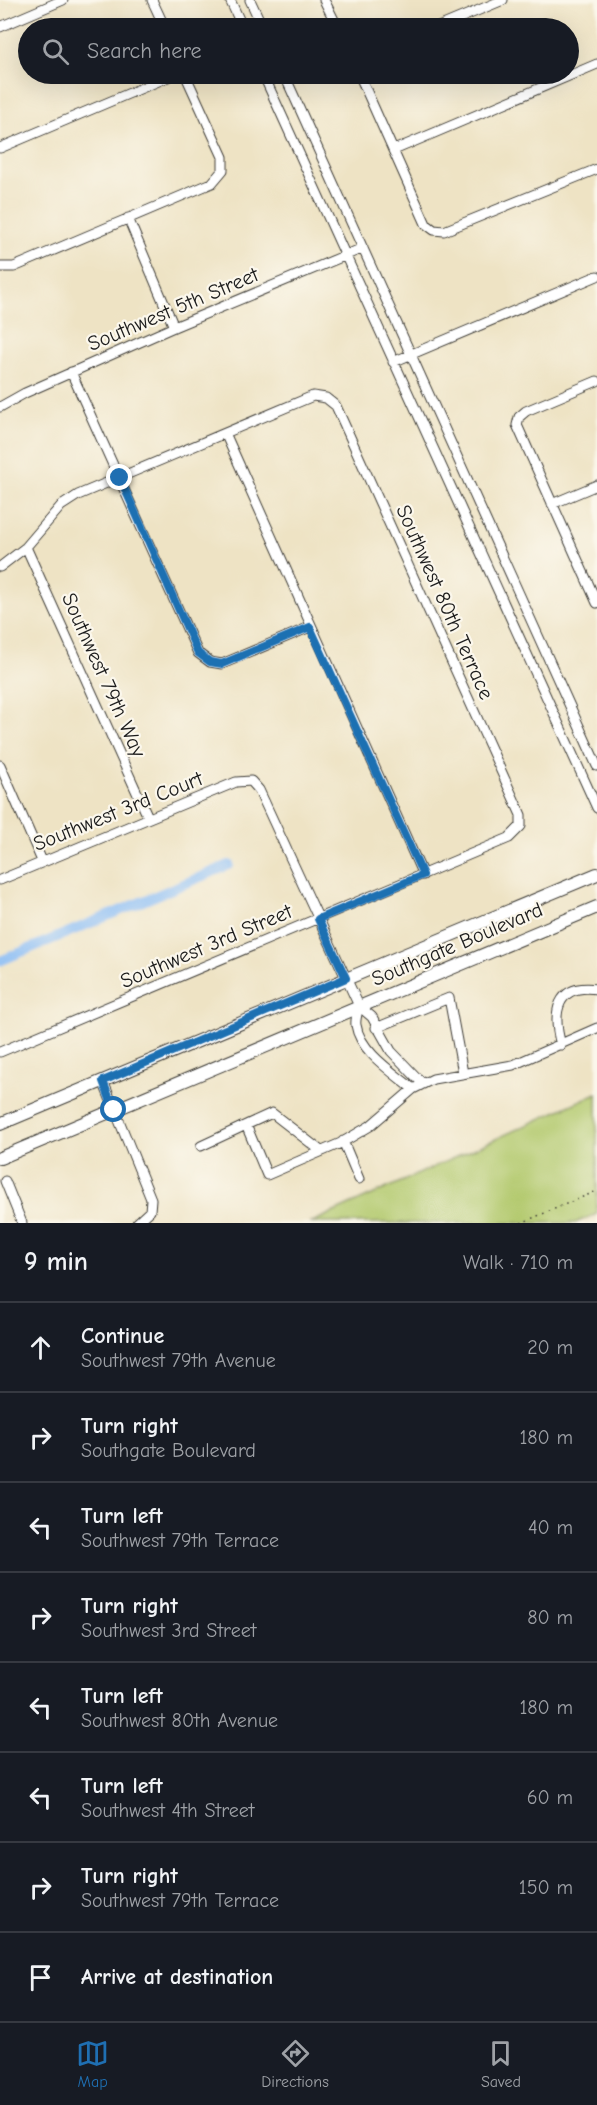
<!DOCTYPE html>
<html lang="en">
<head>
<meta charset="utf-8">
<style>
	:root { --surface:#171b24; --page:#242831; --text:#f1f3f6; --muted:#9ea1a6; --line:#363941; --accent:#1f6fb2 }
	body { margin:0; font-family:"Comic Neue",sans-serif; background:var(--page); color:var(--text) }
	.stop { position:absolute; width:18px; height:18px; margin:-14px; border:4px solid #1f6fb2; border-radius:50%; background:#fff }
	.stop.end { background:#1f6fb2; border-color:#fff; box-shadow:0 2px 6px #0008 }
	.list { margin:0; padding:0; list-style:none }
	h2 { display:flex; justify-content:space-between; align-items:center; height:78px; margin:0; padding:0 24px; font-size:26px }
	h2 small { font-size:20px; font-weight:400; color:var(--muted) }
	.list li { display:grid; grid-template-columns:39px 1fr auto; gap:18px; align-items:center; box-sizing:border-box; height:90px; padding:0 24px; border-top:2px solid var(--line) }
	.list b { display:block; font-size:22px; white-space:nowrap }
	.list p { margin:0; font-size:20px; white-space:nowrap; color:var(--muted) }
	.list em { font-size:20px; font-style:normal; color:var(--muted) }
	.icon { flex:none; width:33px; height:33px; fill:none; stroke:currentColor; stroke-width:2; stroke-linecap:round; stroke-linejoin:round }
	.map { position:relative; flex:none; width:597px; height:1223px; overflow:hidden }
	.search { position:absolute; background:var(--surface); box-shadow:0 6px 24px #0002; left:18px; right:18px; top:18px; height:66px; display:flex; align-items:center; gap:15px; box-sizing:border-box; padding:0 21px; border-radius:33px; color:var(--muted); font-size:22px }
	.sheet { height:798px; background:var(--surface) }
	nav { display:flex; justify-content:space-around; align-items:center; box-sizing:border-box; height:84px; border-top:2px solid var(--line); background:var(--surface); font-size:16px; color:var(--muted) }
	nav a { display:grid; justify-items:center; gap:3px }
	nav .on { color:var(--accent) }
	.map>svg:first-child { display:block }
	.green { fill:#b2c96d; stroke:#677244; stroke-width:1.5 }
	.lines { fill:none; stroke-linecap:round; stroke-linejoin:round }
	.canal { stroke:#87bbf5; stroke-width:10 }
	.minor-casing { stroke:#3c3a35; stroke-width:11 }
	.major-casing { stroke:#3c3a35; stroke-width:14 }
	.path { stroke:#3c3a35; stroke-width:1.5; stroke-dasharray:1.5 4.5; stroke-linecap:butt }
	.minor { stroke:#fff; stroke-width:9 }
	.major { stroke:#fff; stroke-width:12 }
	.route { stroke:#1f6fb2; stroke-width:8 }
	.labels { text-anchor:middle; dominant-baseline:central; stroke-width:4.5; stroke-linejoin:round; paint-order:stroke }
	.street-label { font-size:21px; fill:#1c1c1c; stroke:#fbf7ec }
</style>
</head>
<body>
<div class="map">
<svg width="597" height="1223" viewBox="0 0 597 1223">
	<rect width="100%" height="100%" fill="#fbf7ec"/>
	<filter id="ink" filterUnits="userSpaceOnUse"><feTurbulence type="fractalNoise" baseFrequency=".0167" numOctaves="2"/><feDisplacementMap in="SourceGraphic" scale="12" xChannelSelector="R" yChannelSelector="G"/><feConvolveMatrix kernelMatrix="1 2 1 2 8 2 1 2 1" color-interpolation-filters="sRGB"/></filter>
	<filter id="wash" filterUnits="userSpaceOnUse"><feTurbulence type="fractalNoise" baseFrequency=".008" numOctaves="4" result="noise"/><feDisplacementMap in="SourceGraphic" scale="24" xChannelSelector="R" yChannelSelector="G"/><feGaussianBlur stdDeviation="1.35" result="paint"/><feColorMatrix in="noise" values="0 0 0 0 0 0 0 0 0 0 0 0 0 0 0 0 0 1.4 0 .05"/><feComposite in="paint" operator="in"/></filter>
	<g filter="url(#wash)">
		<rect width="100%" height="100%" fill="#eee3c4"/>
		<path class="green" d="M597,1093V1214L575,1223H310Z"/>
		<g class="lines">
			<path class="canal" d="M0,961L229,865"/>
		</g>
	</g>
	<g filter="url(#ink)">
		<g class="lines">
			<defs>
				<path id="minor" d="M152,0L165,28
					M230,0L243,28
					M250,0L263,28
					M324,0L338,28
					M0,27L63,0
					M436,28L503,0
					M263,74L597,808
					M284,74L597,766
					M359,74L426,224L434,230L444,231L597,169
					M0,148L175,74
					M394,150L597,64
					M128,218L174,327
					M0,267H14L212,183L223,170V157L185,74
					M393,362L597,276
					M71,372L198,653L210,662L222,664L310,627
					M597,381L526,411L519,417L517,425L597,603
					M0,407L25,393L174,327L363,248
					M225,433L423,875
					M552,504L597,485
					M26,547L148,817
					M0,567L26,547L61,506L78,495L313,396L326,398L336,406L521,815V826L509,838L0,1052
					M0,765L42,861
					M0,880L236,782L251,781L259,790L359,1006L372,1017L391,1051L423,1084
					M359,1006C358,1011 355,1019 356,1025C360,1052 394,1073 413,1089
					M376,1028L449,998L463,1073
					M561,1045C552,1013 556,983 597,989
					M103,1081L151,1199L150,1211L137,1223
					M343,1141L359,1179
					M201,1146L246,1125
					M321,1151L272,1113L246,1125L267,1175L341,1143L370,1126L413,1089L433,1079L513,1065L597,1028
					M5,1181L22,1223"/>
				<path id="major" d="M0,1124L597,874
					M0,1158L597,907"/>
			</defs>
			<use href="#minor" class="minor-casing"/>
			<use href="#major" class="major-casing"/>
			<path class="path" d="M521,1223L597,1191"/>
			<use href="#minor" class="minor"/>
			<use href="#major" class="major"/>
		</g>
	</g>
	<g class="lines" filter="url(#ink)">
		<path class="route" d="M114,1110L103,1081L346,978L318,919L423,875L310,627L222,664L210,662L198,653L120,478"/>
	</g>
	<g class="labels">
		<g class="street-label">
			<text transform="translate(173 309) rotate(-23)">Southwest 5th Street</text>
			<text transform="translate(445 602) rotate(66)">Southwest 80th Terrace</text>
			<text transform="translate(104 675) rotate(66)">Southwest 79th Way</text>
			<text transform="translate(118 811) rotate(-22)">Southwest 3rd Court</text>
			<text transform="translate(457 944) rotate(-23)">Southgate Boulevard</text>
			<text transform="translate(206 946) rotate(-23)">Southwest 3rd Street</text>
		</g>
	</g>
</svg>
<div class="stop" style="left:114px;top:1110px"></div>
<div class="stop end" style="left:120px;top:478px"></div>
<div class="search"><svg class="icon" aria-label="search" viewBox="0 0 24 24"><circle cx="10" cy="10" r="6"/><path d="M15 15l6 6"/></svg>Search here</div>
</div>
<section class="sheet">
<h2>9 min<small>Walk · 710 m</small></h2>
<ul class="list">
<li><svg class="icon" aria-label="ahead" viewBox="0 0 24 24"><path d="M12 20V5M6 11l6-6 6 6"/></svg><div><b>Continue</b><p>Southwest 79th Avenue</p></div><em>20 m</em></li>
<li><svg class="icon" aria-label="right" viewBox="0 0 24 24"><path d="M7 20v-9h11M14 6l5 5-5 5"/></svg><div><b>Turn right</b><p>Southgate Boulevard</p></div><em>180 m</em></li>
<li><svg class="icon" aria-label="left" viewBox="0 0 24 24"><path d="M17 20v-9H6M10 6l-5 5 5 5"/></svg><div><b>Turn left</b><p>Southwest 79th Terrace</p></div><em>40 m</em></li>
<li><svg class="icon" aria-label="right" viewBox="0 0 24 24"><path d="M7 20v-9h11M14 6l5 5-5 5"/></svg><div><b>Turn right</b><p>Southwest 3rd Street</p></div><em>80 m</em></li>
<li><svg class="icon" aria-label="left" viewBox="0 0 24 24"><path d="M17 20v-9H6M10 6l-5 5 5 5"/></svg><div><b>Turn left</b><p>Southwest 80th Avenue</p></div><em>180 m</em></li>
<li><svg class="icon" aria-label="left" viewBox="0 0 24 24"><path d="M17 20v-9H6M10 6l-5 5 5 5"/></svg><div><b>Turn left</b><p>Southwest 4th Street</p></div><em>60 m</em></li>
<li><svg class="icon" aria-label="right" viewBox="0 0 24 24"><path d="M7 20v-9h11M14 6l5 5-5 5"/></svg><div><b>Turn right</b><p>Southwest 79th Terrace</p></div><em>150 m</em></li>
<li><svg class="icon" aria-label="arrive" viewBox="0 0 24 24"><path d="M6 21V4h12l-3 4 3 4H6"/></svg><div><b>Arrive at destination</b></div></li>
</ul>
</section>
<nav>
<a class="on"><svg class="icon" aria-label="map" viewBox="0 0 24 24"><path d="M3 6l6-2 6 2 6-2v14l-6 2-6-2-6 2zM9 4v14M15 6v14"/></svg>Map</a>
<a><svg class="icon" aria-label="directions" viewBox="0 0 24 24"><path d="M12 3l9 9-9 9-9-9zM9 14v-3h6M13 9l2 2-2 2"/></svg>Directions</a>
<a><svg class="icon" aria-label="saved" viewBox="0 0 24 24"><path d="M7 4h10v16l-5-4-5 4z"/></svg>Saved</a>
</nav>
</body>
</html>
